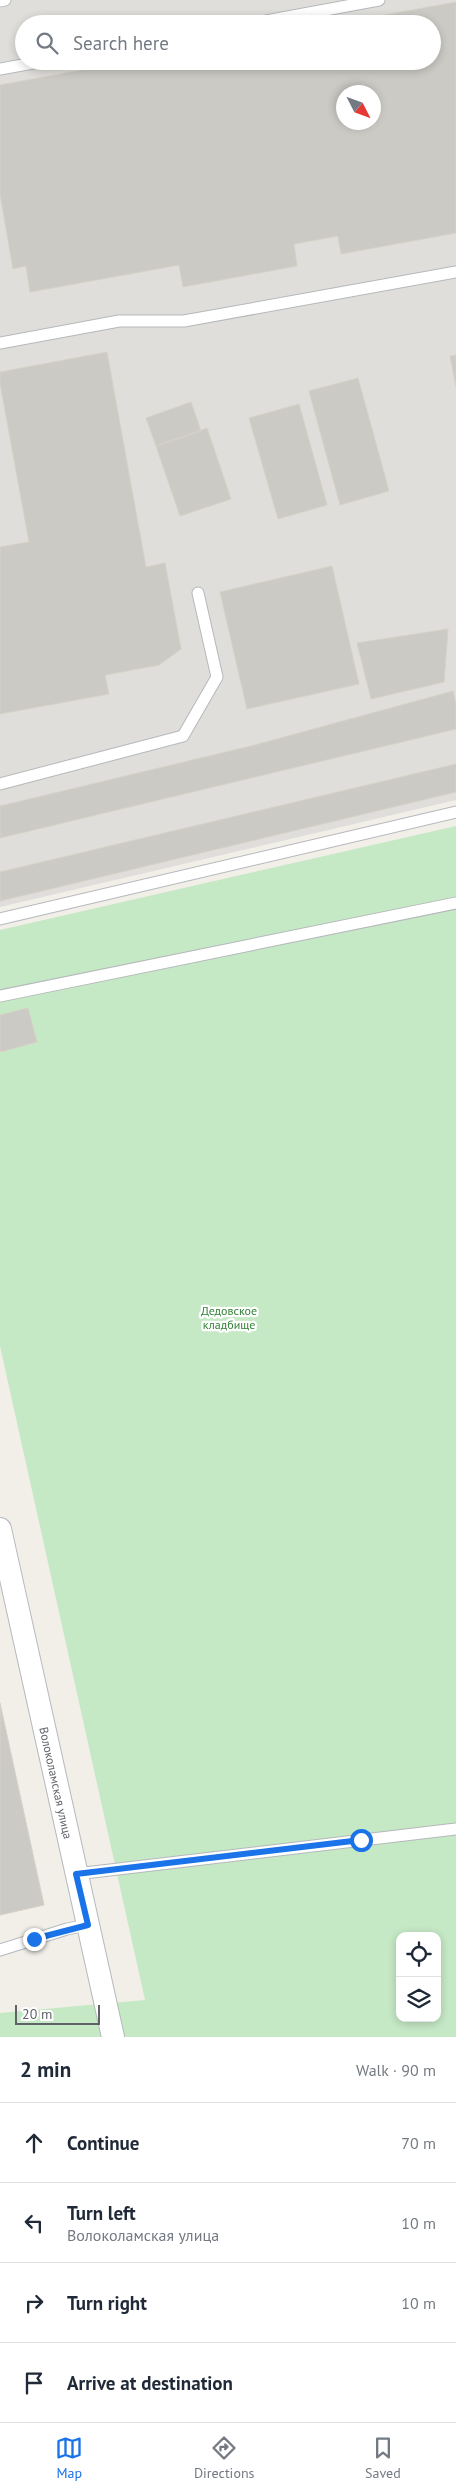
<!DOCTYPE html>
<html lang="en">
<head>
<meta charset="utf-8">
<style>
	:root { --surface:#fff; --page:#f6f6f7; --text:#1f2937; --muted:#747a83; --line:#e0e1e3; --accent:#1a73e8 }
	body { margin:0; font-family:"PT Sans",sans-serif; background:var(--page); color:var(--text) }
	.controls { position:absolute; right:15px; bottom:15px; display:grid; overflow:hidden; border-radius:10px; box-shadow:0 2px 8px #0003 }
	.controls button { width:45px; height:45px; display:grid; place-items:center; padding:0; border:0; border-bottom:1px solid var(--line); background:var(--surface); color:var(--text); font:25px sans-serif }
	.compass { position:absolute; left:336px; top:85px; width:45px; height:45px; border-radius:50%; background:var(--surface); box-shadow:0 2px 8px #0003; rotate:132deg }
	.scale { position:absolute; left:15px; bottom:12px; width:85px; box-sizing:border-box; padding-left:5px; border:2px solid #5f6368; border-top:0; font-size:14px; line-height:18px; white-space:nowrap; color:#5f6368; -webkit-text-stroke:4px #fff; paint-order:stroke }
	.stop { position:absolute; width:15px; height:15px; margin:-11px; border:4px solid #1a73e8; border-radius:50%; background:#fff }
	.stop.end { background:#1a73e8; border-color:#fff; box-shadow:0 1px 5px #0008 }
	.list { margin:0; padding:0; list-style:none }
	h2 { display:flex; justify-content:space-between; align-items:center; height:65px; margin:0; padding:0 20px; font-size:21px }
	h2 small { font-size:16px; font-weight:400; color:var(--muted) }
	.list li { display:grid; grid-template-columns:32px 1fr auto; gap:15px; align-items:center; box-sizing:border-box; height:80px; padding:0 20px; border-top:1px solid var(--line) }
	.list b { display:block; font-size:19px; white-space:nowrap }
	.list p { margin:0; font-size:16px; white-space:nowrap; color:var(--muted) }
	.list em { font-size:16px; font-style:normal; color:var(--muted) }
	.icon { flex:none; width:28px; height:28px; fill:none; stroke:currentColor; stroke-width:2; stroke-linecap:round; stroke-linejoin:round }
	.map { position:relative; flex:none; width:456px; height:2037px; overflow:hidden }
	.search { position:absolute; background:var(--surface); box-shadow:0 2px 8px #0003; left:15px; right:15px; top:15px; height:55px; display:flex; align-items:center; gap:12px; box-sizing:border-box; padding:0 18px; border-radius:28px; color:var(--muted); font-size:19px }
	.sheet { height:385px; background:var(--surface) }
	nav { display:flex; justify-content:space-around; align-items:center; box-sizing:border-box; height:70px; border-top:1px solid var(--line); background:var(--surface); font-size:14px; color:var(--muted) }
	nav a { display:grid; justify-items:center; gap:2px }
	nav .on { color:var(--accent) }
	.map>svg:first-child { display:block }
	.industrial { fill:#e0deda; fill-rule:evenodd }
	.green { fill:#c5e8c5; fill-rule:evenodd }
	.building { fill:#cccac5; stroke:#d6d1c6; fill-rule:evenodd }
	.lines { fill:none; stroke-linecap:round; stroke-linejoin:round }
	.lane-casing { stroke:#b5b8bc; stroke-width:13 }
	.street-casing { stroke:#b5b8bc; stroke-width:24 }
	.lane { stroke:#fff; stroke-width:11 }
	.street { stroke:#fff; stroke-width:22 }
	.route { stroke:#1a73e8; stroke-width:6 }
	.labels { text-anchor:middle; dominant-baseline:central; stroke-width:4.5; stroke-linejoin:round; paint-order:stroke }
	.park-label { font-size:12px; fill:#348238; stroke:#fff }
	.street-label { font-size:12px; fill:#5f6368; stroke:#fff }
</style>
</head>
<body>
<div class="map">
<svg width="456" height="2037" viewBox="0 0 456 2037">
	<rect width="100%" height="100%" fill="#f1efe8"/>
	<path class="industrial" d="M0,0H456V800L0,907ZM24,24H432V61H24ZM344,92H374V122H344Z"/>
	<path class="green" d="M456,826V2037H0V2013L145,2000L0,1346V930ZM400,1936H437V2018H400Z"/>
	<path class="building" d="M456,2V233L341,254L338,236L294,244L297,266L183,287L179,265L30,292L26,266L13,269L0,194V85L131,61H432V24H336ZM344,92H374V122H344Z
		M107,352L146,567L165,563L181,649L159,665L105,675L109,694L0,714V547L29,542L0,383V372Z
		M456,355V387L450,356Z
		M358,378L389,491L340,505L309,391Z
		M191,402L201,431L156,446L146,418Z
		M299,404L327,505L278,519L249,418Z
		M207,428L231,499L180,516L156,446Z
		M332,566L359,684L247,709L220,592Z
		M448,629L444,682L371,699L357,643Z
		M453,691L456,704V729L0,838V806L251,746Z
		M456,764V792L0,901V872Z
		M28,1008L37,1042L0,1052V1015Z
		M0,1703L44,1905L0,1915Z"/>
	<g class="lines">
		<defs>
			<path id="lane" d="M0,1L5,0
				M249,24L379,0
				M0,69L44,61
				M0,343L119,321H184L456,272
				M0,784L183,736L217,677L198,593
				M0,919L456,812
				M0,996L456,903
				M76,1874L456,1829
				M0,1950L67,1929L87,1925"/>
			<g id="street">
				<path id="s1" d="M0,1529L113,2037"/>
			</g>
		</defs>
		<use href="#lane" class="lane-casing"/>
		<use href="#street" class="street-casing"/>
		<use href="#lane" class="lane"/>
		<use href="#street" class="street"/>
	</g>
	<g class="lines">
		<path class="route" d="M34,1939L88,1925L76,1874L361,1840"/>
	</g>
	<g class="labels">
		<g class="park-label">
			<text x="229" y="1310">Дедовское<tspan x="229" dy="14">кладбище</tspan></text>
		</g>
		<g class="street-label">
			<text stroke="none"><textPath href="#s1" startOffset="260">Волоколамская улица</textPath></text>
		</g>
	</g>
</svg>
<div class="controls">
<button><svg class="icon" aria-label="locate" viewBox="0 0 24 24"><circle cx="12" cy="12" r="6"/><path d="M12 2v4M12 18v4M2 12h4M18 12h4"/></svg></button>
<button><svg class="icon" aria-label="layers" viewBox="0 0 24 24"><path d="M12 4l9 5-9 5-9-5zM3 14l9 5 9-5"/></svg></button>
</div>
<svg class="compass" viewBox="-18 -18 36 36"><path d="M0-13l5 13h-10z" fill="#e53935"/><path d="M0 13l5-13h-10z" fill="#747a83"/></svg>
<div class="scale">20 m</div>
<div class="stop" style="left:361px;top:1840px"></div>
<div class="stop end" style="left:34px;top:1939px"></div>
<div class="search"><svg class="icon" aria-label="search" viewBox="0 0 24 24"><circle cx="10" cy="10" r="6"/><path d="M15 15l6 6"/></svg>Search here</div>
</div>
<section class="sheet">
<h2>2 min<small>Walk · 90 m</small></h2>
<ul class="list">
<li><svg class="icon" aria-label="ahead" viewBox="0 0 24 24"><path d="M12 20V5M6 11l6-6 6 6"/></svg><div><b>Continue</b></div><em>70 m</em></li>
<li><svg class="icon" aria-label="left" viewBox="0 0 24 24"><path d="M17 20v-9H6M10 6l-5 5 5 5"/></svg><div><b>Turn left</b><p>Волоколамская улица</p></div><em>10 m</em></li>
<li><svg class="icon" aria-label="right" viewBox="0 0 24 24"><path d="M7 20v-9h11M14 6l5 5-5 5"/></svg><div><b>Turn right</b></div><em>10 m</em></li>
<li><svg class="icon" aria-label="arrive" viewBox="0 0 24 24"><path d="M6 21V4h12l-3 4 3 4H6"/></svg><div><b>Arrive at destination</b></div></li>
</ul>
</section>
<nav>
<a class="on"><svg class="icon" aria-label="map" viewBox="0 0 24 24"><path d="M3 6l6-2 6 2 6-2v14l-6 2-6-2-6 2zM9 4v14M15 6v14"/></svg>Map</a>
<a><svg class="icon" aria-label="directions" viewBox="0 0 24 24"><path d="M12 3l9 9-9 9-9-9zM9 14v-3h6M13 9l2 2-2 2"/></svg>Directions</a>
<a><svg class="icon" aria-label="saved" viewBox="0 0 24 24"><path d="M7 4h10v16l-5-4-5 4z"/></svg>Saved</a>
</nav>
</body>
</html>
